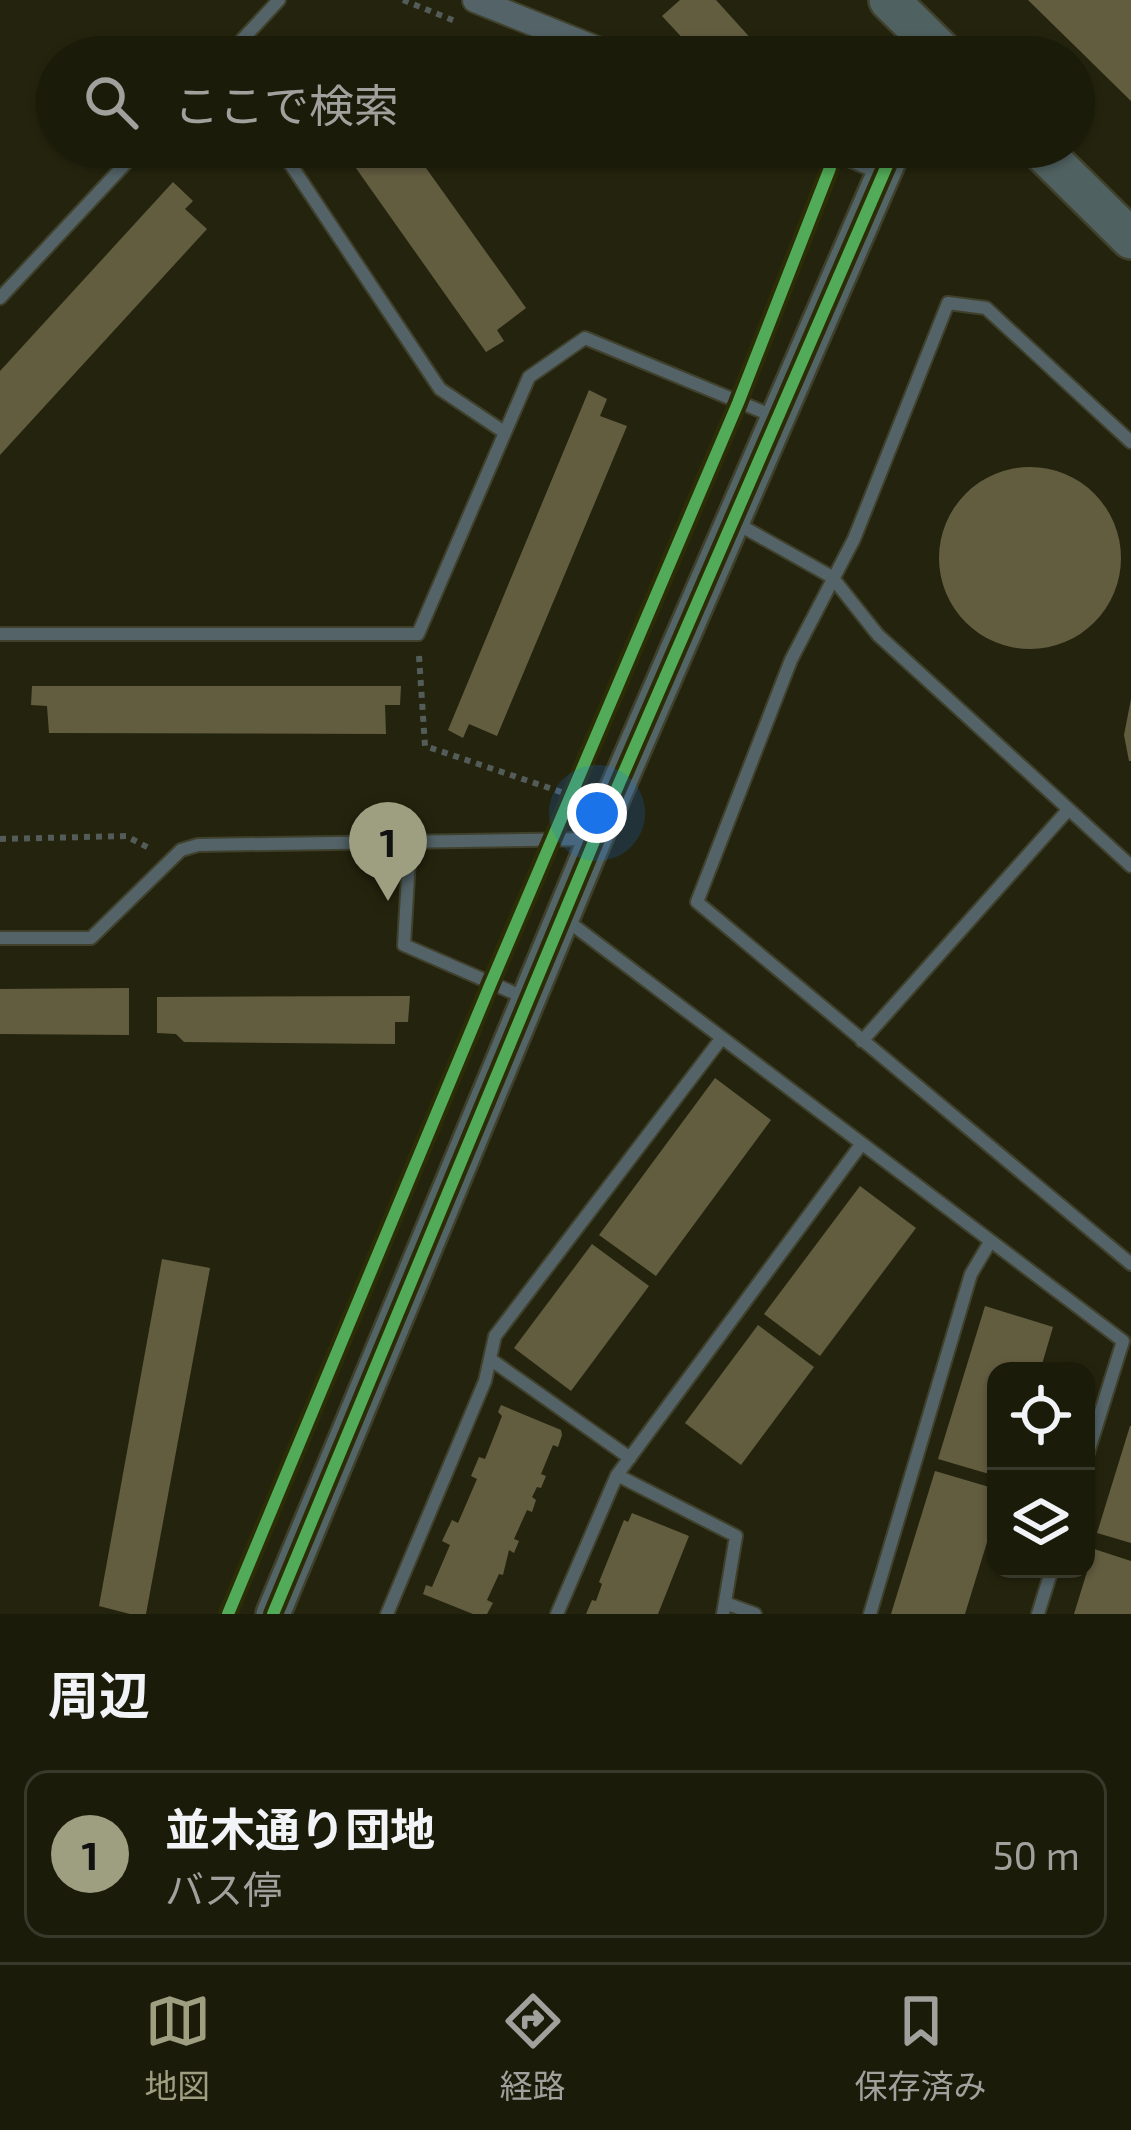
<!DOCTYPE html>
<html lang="ja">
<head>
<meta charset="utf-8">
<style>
	:root { --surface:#1b1b0a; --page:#242413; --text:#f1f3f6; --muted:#a0a19c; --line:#39392b; --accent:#9e9f81 }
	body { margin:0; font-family:"Exo 2","Noto Sans JP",sans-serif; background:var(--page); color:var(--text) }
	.controls { position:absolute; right:36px; bottom:36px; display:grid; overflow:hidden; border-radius:24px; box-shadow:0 3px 9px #0004 }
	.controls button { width:108px; height:108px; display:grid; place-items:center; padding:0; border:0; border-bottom:3px solid var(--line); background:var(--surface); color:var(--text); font:60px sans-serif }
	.you { position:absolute; left:597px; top:813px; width:42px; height:42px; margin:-30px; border:9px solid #fff; border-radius:50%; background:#1a73e8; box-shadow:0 0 0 18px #1a73e833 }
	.badge { display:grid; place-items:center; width:78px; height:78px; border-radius:50%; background:var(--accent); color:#111; font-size:39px; font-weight:700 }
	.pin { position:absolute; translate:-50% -99px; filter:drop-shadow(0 3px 6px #0008) }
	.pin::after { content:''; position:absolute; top:63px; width:42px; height:36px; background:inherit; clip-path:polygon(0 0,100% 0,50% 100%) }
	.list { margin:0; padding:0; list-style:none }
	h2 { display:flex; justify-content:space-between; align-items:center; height:156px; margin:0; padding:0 48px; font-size:51px }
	h2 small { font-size:39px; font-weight:400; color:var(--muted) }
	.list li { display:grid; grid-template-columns:78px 1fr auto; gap:36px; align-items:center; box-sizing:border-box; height:168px; margin:0 24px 24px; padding:0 24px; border:3px solid var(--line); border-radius:24px }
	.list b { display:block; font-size:45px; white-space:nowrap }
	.list p { margin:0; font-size:39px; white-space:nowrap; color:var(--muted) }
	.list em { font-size:39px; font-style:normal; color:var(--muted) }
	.icon { flex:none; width:66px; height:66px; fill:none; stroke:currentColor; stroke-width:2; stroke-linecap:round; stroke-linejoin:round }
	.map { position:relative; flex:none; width:1131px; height:1614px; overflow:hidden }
	.search { position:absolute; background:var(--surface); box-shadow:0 3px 9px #0004; left:36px; right:36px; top:36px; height:132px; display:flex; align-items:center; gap:30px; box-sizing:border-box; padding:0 42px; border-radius:66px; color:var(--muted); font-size:45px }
	.sheet { height:348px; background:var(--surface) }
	nav { display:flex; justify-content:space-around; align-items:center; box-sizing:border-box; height:168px; border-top:3px solid var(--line); background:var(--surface); font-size:33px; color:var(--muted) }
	nav a { display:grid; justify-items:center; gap:6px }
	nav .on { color:var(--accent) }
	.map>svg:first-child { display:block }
	.building { fill:#635d40 }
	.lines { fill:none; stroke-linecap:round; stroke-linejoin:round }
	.lane-casing { stroke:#40412c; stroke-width:16 }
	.street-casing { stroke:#40412c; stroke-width:28 }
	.secondary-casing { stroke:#40412c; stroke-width:38 }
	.primary-casing { stroke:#40412c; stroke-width:44 }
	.path { stroke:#535c59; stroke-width:6; stroke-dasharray:6 6; stroke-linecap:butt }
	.lane { stroke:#536367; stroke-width:12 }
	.street { stroke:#536367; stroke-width:24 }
	.secondary { stroke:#536566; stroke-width:33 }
	.primary { stroke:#4f6160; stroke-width:39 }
	.cycleway-casing { stroke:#2c2c06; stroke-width:20 }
	.cycleway { stroke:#51ab58; stroke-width:12 }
</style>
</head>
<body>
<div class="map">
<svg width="1131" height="1614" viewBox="0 0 1131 1614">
	<rect width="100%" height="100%" fill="#24240e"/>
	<path class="building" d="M680,0H716L754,42L738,57H700L662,16Z
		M1028,0H1131V101Z
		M341,147H411L526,308L497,330L504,341L486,352Z
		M173,182L193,201L185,209L207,229L0,455V371Z
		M589,390L607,399L600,416L627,426L497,736L469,724L463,738L448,730Z
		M939 558a91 91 0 1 1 182 0a91 91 0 1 1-182 0Z
		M32,686H401L400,705H385L386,734L49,733L47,706L31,705Z
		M1131,699V761H1129L1124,735Z
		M129,988V1035L0,1034V989Z
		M410,996L408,1022H395V1044L184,1042L176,1034L157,1033V997Z
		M715,1078L771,1120L656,1276L599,1235Z
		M860,1186L916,1228L820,1356L764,1314Z
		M592,1244L649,1286L571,1391L514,1348Z
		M162,1259L210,1268L146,1614H130L99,1606Z
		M985,1306L1053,1327L1040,1371H996V1476L938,1459Z
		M758,1325L814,1367L741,1465L685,1423Z
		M501,1405L561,1430L562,1435L558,1447L553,1445L541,1474L546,1476L541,1488L537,1487L532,1497L536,1500L532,1512L527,1510L514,1539L519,1541L514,1553L509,1550L503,1575L499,1574L487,1600L493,1603L487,1614H473L423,1594L426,1585L432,1587L450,1545L442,1541L452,1520L458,1523L477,1479L471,1476L479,1457L485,1459L502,1416L498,1412Z
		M1130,1426H1131V1543L1097,1533Z
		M935,1471L996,1489V1513L965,1614H891Z
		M632,1513L689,1536L658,1614H586L592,1600L596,1601L602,1584L599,1582L624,1520L628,1522Z
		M1094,1549L1131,1561V1614H1074Z"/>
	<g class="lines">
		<defs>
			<path id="lane" d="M226,57L279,0
				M279,147L440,389L504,432
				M0,298L141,147
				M1131,442L986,308L948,303L854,539L791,660L697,902L1131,1264
				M736,523L832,577L878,635L1131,866
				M0,634H418L529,377L585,338L773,416
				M410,842L404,945L528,999
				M565,919L1123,1341L1086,1459
				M0,938H91L181,850L198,845L592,839
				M862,1041L1068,810
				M490,1359L630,1458
				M617,1475L736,1536L723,1614
				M728,1604L755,1614
				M387,1614L485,1381L495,1336L721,1039
				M557,1614L617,1475L860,1146
				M870,1614L971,1274L990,1242
				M1038,1614L1052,1569"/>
			<path id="street" d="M475,0L617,57
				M833,147L885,169"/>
			<path id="secondary" d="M273,1614L595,839L895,147"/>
			<path id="primary" d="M889,0L947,57
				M1038,147L1131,239"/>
		</defs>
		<use href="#lane" class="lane-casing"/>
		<use href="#street" class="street-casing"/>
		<use href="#secondary" class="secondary-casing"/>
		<use href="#primary" class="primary-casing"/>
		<path class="path" d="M403,0L455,21
			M777,147L810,160
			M419,656L425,746L570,795
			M0,839L126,836L151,849"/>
		<use href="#lane" class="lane"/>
		<use href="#street" class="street"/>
		<use href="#secondary" class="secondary"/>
		<use href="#primary" class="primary"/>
		<defs>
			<path id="cycleway" d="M228,1614L491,983L738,403L830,168
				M273,1614L595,839L895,147"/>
		</defs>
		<use href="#cycleway" class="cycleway-casing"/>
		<use href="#cycleway" class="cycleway"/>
	</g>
</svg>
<div class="controls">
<button><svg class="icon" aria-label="locate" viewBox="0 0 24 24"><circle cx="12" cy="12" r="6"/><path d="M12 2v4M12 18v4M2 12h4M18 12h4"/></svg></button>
<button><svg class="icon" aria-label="layers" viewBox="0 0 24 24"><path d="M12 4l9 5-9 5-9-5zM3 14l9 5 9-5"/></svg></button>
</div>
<div class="you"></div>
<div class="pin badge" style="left:388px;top:901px">1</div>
<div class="search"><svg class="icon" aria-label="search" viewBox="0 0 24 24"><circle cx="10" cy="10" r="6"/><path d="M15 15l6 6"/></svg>ここで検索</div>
</div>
<section class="sheet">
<h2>周辺<small></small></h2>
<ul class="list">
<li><span class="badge">1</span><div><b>並木通り団地</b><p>バス停</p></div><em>50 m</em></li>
</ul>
</section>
<nav>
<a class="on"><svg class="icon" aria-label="map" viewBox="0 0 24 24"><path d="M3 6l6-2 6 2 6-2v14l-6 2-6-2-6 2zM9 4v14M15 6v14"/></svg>地図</a>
<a><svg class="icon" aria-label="directions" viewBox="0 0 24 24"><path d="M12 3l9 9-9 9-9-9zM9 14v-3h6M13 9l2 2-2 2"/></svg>経路</a>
<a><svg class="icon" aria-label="saved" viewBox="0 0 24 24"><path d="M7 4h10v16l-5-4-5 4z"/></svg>保存済み</a>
</nav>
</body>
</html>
